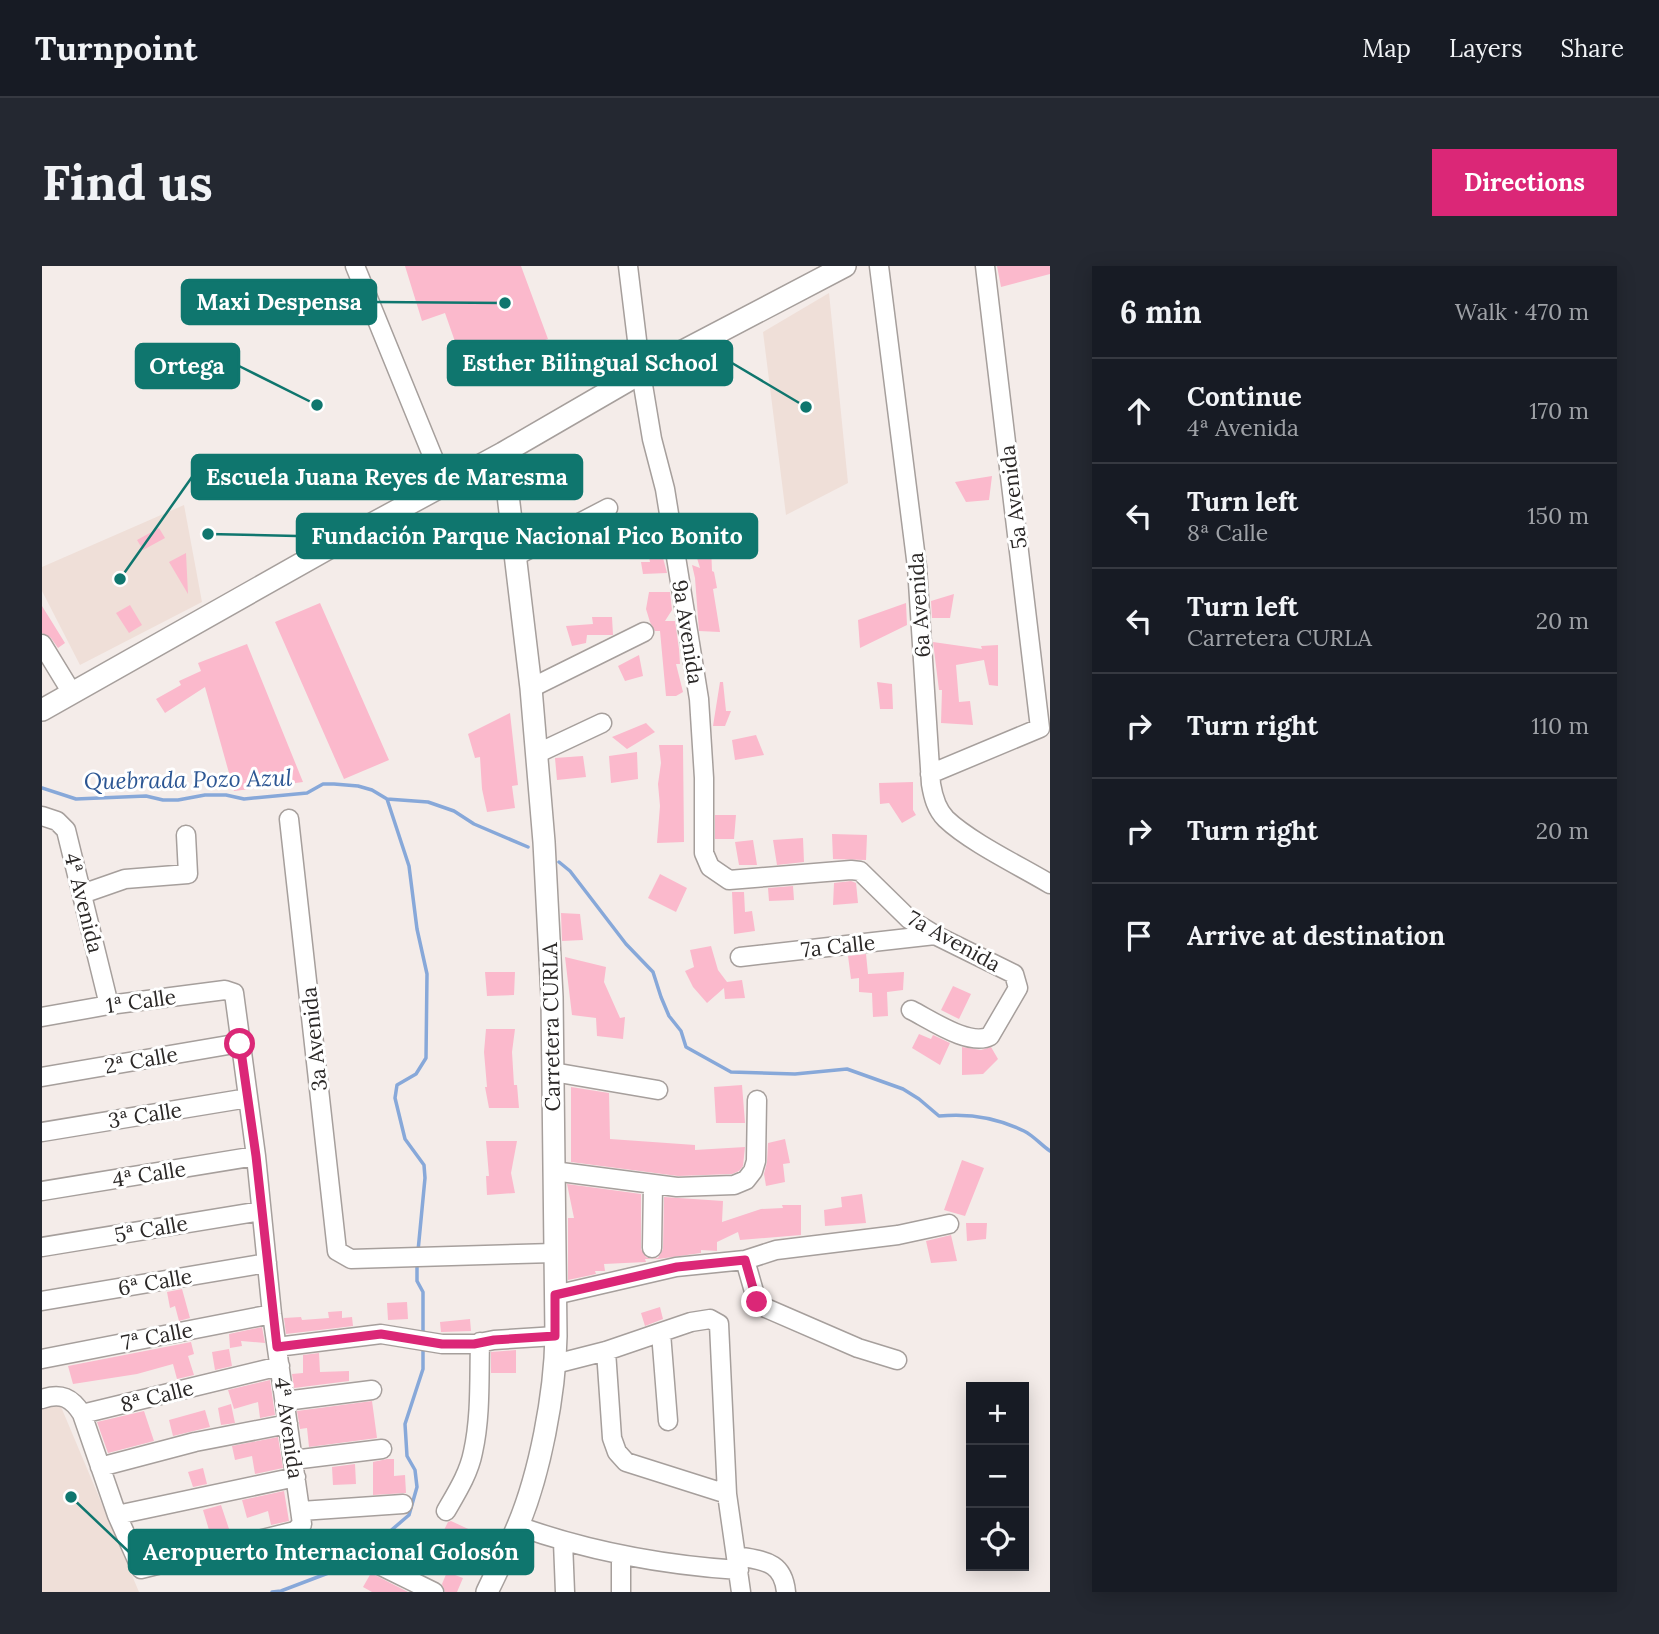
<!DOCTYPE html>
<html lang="en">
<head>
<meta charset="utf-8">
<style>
	:root { --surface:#171b24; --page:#242831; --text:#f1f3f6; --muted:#9ea1a6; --line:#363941; --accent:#db2777 }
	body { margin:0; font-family:Lora,serif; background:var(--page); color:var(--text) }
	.controls { position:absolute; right:21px; bottom:21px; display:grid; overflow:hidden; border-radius:0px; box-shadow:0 4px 18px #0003 }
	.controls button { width:63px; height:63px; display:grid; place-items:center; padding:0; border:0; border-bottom:2px solid var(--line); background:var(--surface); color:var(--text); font:35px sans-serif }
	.stop { position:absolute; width:21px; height:21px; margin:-16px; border:5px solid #db2777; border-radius:50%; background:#fff }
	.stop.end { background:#db2777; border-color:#fff; box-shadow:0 2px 7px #0008 }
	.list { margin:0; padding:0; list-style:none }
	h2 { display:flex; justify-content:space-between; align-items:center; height:91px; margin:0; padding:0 28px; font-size:30px }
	h2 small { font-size:23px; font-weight:400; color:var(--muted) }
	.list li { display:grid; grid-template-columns:46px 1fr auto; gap:21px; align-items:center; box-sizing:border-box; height:105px; padding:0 28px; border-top:2px solid var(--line) }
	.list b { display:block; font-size:26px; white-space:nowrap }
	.list p { margin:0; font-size:23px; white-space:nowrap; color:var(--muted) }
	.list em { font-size:23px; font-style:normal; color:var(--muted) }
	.icon { flex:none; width:38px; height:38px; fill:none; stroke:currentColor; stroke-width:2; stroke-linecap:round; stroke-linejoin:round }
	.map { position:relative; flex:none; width:1008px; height:1326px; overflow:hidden; border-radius:0px }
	header { display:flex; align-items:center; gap:42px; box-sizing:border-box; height:98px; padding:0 35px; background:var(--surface); border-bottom:2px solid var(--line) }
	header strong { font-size:33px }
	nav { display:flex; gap:38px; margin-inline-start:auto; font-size:24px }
	.intro { display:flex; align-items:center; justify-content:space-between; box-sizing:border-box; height:168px; padding:0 42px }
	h1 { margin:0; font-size:49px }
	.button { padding:18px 32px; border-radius:0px; background:var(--accent); color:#fff; font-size:24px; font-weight:700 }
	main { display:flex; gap:42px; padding:0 42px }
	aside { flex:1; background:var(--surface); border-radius:0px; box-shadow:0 4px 18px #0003 }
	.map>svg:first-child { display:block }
	.built { fill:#efdfd8 }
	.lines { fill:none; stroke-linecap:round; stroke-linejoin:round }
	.stream { stroke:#87a8d9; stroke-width:3.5 }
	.building { fill:#fbb9cc }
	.minor-casing { stroke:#a69f9c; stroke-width:21 }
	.major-casing { stroke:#a69f9c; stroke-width:24 }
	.minor { stroke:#fff; stroke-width:18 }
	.major { stroke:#fff; stroke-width:21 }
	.route { stroke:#db2777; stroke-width:9 }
	.labels { text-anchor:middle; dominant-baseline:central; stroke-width:6; stroke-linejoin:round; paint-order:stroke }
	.street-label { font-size:21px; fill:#2b2827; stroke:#fff }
	.water-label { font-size:23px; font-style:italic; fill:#2c5693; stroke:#fff }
	.leader { fill:none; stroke:#0f766e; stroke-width:2.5 }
	.callout-dot { fill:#0f766e; stroke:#fff; stroke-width:2.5 }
	.callout { fill:#0f766e; stroke:#0f766e; stroke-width:2.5 }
	.callout-label { font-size:23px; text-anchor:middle; font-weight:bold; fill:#fff }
</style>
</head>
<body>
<header>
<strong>Turnpoint</strong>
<nav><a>Map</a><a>Layers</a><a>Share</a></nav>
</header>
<div class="intro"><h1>Find us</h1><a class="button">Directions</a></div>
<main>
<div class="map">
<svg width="1008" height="1326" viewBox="0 0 1008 1326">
	<rect width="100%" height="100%" fill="#f4ece9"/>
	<path class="built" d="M787,27L806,217L744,249L721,66Z
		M142,239L160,336L38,399L0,325V301Z
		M0,1136H17L97,1326H0Z"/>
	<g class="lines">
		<path class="stream" d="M0,522L34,533L104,530L121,534H136L163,529H184L202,533L265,527L281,518H292L316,520L330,524L345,533L367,600L375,663L385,708L384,792L374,808L355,819L353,832L363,873L382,899L383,912L376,985
			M345,533L386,536L412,545L432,558L486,581
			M517,596L528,605L584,678L611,706L619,731L627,750L639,765L644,781L689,806L753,808L805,803L861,823L877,833L897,850C927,847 954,851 982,865C992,870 999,879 1008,885
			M375,996V1015L381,1026V1071
			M230,1326L239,1325L310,1298L367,1249L375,1221L373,1204L365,1190L363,1158L381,1103V1082"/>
	</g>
	<path class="building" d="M363,0H479L506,73L453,92L447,75L417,87L403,47L380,55Z
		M955,0H1008V8L959,21Z
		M950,210L947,234L924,236L913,216Z
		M117,262L123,272L101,284L95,274Z
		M618,264L620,288L625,307L601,308L599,296H608L604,276H601V267Z
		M669,279L670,305L672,306L675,322L671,323L678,366L657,365L653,312L650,299L658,302L652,282Z
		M144,287L146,328L127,296Z
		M607,326H628L630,344L623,355H633L637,383L638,398H634L641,426L634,430H624L618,365H613L608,356L604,343Z
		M912,328L908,352H890L889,335Z
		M278,337L347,494L302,513L233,356Z
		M864,337L865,359L818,382L816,354Z
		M88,339L100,359L87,367L74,347Z
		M0,340L23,377L16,382L9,372L0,367Z
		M550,351H570L571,369H545L544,377L530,380L524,360L551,358Z
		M891,376L940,383L939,380L956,379V420L947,419L942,394L914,399L917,436L928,435L931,459L899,457L900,424H897Z
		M205,378L261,516L192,525L163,421L123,447L114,433L139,419L137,415L159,405L156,397Z
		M597,389L601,410L583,415L576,400Z
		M678,416H681L684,445H689L683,460H671Z
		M835,416L850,418L851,443H838Z
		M468,447L476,519L470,520L473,542L445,546L440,523L438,491L433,492L426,468Z
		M604,457L613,466L585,483L570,471Z
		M714,469L722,489L693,494L690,474Z
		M617,479H641L642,576L615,577L618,540L616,518L619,497Z
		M595,486L596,513L569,517L567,490Z
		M541,490L544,511L515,514L513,492Z
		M871,516V544L874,549L860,557L847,537L838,538L837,517Z
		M673,549H694L692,573H673Z
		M790,568L825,569L824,594L791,593Z
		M761,572L762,596L735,599L731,574Z
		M711,574L715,599H697L693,576Z
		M618,608L645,622L634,646L606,632Z
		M809,615L814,617L816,637L791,639L792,617Z
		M751,620L752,634L727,635L726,622Z
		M690,626H702L703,646L710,645L713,665L692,668Z
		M519,647L538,648L541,674L520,675Z
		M669,680L676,704L685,716L700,714L703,732L683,733L682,722L665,737L651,721L643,705L652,701L648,684Z
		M824,688L826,708L862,706L861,724L845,726L846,750L831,751L830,727L817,726V712L809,713L806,690Z
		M523,691L564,701L562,716L578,752L583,751L581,773L555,770L554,752L530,749Z
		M443,706H473L472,729L445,730Z
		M911,720L929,728L917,753L899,744Z
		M444,763H473L470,786L472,819H475L477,842H447L443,821H445L442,786Z
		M877,768L889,773L891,769L908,777L898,799L870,782Z
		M920,781L939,784L949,781L956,793L941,808L920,809Z
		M700,819L703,857H674L672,821Z
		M529,821L567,827L568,873L653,879V884L703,881L701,900L697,905L690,908L636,910L529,896Z
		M743,873L748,897L741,898L743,916L724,920L722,908L725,896L726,877Z
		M444,875H475L469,907L473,927L445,929L444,910H447Z
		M920,894L942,902L923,950L902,944Z
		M525,918L599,928V983L604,991L609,993L616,992L621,983L622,931L681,935L680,956L719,943L741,942L740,939H759V969L698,974L696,966L675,976V985L659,984V987L616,993H603L604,996L562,998L563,1005H553L554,1008L526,1014V952H532Z
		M820,928L824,957L783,960L782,944L800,941L799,931Z
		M924,957H945L944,973L925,975Z
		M909,969L915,995L889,997L884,975Z
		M140,1023L148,1052L137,1055L133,1040L128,1042L125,1026Z
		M365,1036L366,1053L346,1054L345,1037Z
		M618,1041L621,1053L603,1060L599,1047Z
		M300,1045V1052L310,1051L311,1060L244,1068L242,1052L259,1051L260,1054L287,1052L286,1046Z
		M428,1053L429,1065L399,1066L398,1056Z
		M220,1061L223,1077L199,1075L200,1080L188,1082L187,1068Z
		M149,1076L152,1088L146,1090L152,1109L135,1113L131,1098L95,1108L31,1118L26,1100Z
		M187,1083L190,1100L173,1104L170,1086Z
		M474,1084V1107H449V1086Z
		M277,1087L278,1106L307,1105V1115L252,1122L250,1108L261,1107V1089Z
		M228,1114L233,1149L218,1152L216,1136L192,1143L186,1124Z
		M330,1135L335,1172L267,1181L265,1162L258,1163L255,1145Z
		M189,1138L193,1157L179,1159L176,1142Z
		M163,1144L168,1161L131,1170L127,1154Z
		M102,1145L112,1175L66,1187L55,1156Z
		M236,1171L241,1202L213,1208L210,1190L193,1194L190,1180Z
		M345,1193H352V1210L363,1209L364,1227L331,1229V1196Z
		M313,1198L314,1218L291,1219L290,1201Z
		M161,1202L165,1218L151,1221L146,1206Z
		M242,1225L247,1255L229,1259L226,1245L205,1252L200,1234Z
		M179,1239L189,1269L170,1274L161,1244Z
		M409,1255L435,1267L426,1285L398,1272L406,1256Z
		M405,1306L421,1312L415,1326H403L400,1318Z
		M329,1307L366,1326H330L321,1321Z"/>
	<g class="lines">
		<defs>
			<path id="minor" d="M313,0L402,218
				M586,0L599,107L610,173L623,223L657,433L662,512V587L668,601L687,614L809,604L818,605L867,653L893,669L972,708L976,722L948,770C928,781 889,754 869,744
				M837,0L875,301L889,518C891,530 894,543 904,553C928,576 978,600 1008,618
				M474,290L566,242
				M0,378L30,427
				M489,422L602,366
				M494,488L560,457
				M888,508L998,462L943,0
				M0,550L15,555L24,564L67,739
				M247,553L295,985L309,993L512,987
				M40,628L83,613L146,608L144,569
				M698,691L893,669
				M0,751L67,739L183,724L192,727L214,890L230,1048L260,1258L253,1265L99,1303L75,1249L40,1148C30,1132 19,1126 0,1133
				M511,806L616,824
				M0,811L198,777
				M0,866L206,832
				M511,905L635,921L692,919L704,914L711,905L714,895L715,834
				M0,925L214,890
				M0,981L219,945
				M610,982L611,918
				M703,994L715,1036L719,1040L816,1082L855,1094
				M513,1029L634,1001L703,994L734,984L856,969L907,958
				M0,1035L225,997
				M619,1067L626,1155
				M235,1081L339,1068L400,1078H432L452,1074L514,1070
				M564,1085L570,1172L575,1186L584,1196L685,1228
				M0,1093L230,1048
				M513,1098L564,1085L649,1056L668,1053L677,1058L685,1228L699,1326
				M243,1135L330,1124
				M40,1148L238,1100
				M251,1194L340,1183
				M58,1201L153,1176L246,1158
				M259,1245L361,1238
				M404,1245C415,1226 427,1207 431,1186C439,1150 437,1112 438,1076
				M75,1249L254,1211
				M476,1260C549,1286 620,1299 697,1304
				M521,1276L523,1326
				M695,1290C720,1295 741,1294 744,1326
				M333,1297L392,1326
				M579,1326V1289"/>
			<path id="major" d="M0,444L317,265L461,187L599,107L803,0
				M445,1326C455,1305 466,1283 475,1262C498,1208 513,1128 514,1070L510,731L502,576L489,422L461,187"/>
		</defs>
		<use href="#minor" class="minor-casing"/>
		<use href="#major" class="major-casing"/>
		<use href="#minor" class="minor"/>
		<use href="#major" class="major"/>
	</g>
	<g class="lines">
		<path class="route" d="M198,778L214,890L235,1081L339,1068L400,1078H432L452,1074L513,1070V1029L635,1001L703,994L715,1036"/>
	</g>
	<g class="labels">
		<g class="street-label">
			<text transform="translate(971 231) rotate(-97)">5a Avenida</text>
			<text transform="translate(877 339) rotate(-94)">6a Avenida</text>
			<text transform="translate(646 366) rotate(81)">9a Avenida</text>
			<text transform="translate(42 637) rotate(76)">4ª Avenida</text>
			<text transform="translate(912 675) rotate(29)">7a Avenida</text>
			<text transform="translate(796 680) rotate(-6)">7a Calle</text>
			<text transform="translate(99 735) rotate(-8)">1ª Calle</text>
			<text transform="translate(509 761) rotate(-91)">Carretera CURLA</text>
			<text transform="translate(272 773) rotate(-96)">3a Avenida</text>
			<text transform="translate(99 794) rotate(-10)">2ª Calle</text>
			<text transform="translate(103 849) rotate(-9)">3ª Calle</text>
			<text transform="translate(107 908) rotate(-9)">4ª Calle</text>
			<text transform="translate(109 963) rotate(-10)">5ª Calle</text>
			<text transform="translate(113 1016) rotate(-10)">6ª Calle</text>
			<text transform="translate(115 1070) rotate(-11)">7ª Calle</text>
			<text transform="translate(115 1130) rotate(-14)">8ª Calle</text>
			<text transform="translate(247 1162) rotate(82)">4ª Avenida</text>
		</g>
		<g class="water-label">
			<text transform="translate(146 513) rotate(-1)">Quebrada Pozo Azul</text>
		</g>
	</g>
	<path class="leader" d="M463 37L334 36M764 141L690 97M275 139L197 100M78 313L150 211M166 268L255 270M29 1231L87 1286"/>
	<g class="callout-dot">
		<circle cx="463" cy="37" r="7"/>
		<circle cx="764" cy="141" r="7"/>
		<circle cx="275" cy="139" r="7"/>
		<circle cx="78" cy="313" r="7"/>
		<circle cx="166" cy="268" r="7"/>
		<circle cx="29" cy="1231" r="7"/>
	</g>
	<g class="callout">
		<rect x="140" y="14" width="194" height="44" rx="7"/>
		<rect x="406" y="75" width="284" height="44" rx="7"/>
		<rect x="94" y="78" width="103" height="44" rx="7"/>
		<rect x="150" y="189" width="390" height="44" rx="7"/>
		<rect x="255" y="248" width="460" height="44" rx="7"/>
		<rect x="87" y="1264" width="404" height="44" rx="7"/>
	</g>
	<g class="callout-label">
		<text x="237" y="44">Maxi Despensa</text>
		<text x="548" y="105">Esther Bilingual School</text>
		<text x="145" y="108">Ortega</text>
		<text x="345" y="219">Escuela Juana Reyes de Maresma</text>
		<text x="485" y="278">Fundación Parque Nacional Pico Bonito</text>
		<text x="289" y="1294">Aeropuerto Internacional Golosón</text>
	</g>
</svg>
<div class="controls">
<button>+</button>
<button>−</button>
<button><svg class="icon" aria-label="locate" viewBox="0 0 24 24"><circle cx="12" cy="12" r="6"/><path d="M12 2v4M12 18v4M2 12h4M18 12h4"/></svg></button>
</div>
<div class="stop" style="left:198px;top:778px"></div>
<div class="stop end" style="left:715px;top:1036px"></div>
</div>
<aside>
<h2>6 min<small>Walk · 470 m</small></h2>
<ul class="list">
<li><svg class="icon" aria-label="ahead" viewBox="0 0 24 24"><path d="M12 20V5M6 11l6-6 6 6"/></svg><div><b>Continue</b><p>4ª Avenida</p></div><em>170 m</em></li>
<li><svg class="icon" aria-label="left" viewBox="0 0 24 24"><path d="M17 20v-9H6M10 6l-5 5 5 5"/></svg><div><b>Turn left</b><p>8ª Calle</p></div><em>150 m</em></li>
<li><svg class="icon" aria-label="left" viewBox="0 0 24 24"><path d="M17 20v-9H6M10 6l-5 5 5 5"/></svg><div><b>Turn left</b><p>Carretera CURLA</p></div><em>20 m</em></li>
<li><svg class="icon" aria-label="right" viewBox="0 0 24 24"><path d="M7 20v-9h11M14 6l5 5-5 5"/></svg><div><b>Turn right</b></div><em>110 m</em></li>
<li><svg class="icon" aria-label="right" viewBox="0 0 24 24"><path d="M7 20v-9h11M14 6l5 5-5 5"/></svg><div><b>Turn right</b></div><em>20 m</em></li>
<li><svg class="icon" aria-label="arrive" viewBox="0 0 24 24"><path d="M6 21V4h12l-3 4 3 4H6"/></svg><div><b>Arrive at destination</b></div></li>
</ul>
</aside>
</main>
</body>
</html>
